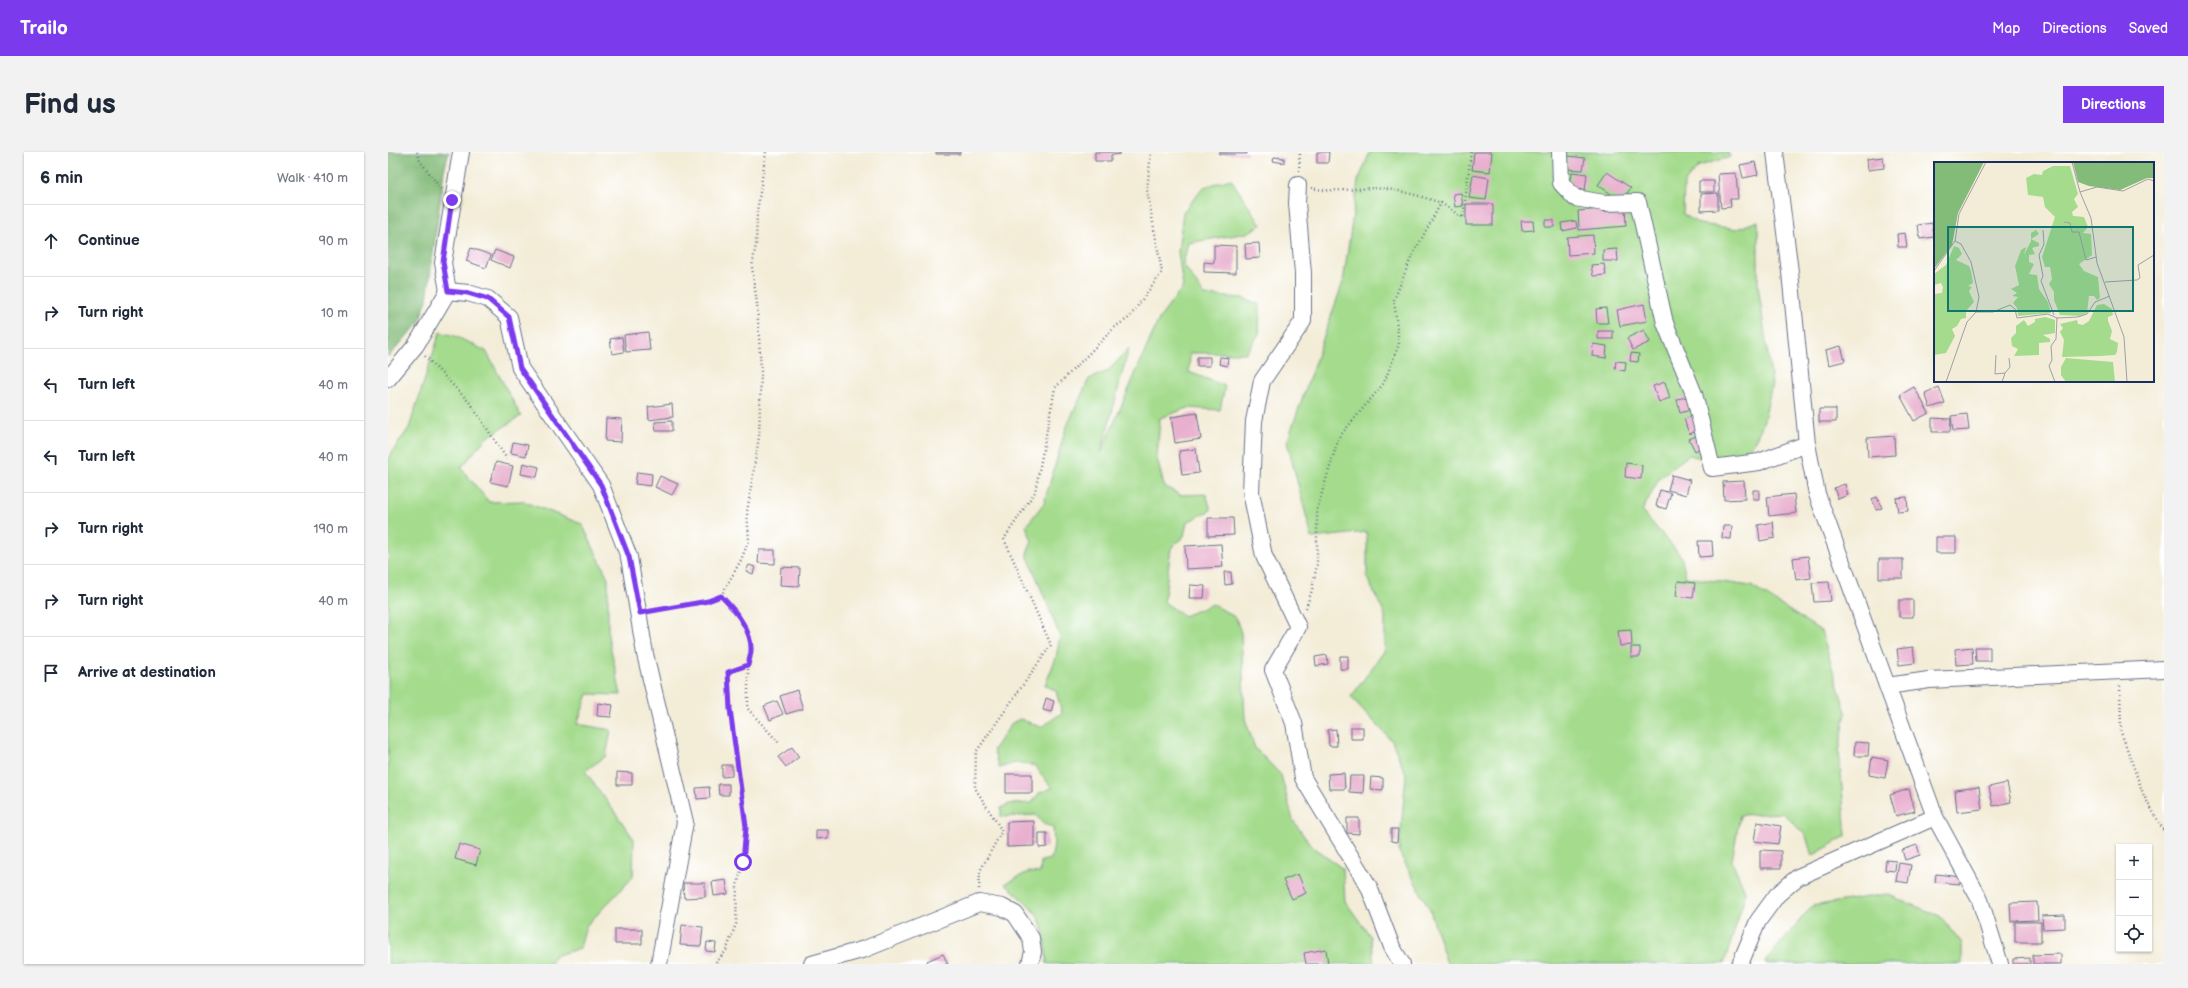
<!DOCTYPE html>
<html lang="en">
<head>
<meta charset="utf-8">
<style>
	:root { --surface:#fff; --page:#f2f2f3; --text:#1f2937; --muted:#747a83; --line:#e0e1e3; --accent:#7c3aed }
	body { margin:0; font-family:"Balsamiq Sans",sans-serif; background:var(--page); color:var(--text) }
	.controls { position:absolute; right:12px; bottom:12px; display:grid; overflow:hidden; border-radius:0px; box-shadow:0 1px 3px #0004 }
	.controls button { width:36px; height:36px; display:grid; place-items:center; padding:0; border:0; border-bottom:1px solid var(--line); background:var(--surface); color:var(--text); font:20px sans-serif }
	.stop { position:absolute; width:12px; height:12px; margin:-9px; border:3px solid #7c3aed; border-radius:50%; background:#fff }
	.stop.end { background:#7c3aed; border-color:#fff; box-shadow:0 1px 4px #0008 }
	.list { margin:0; padding:0; list-style:none }
	h2 { display:flex; justify-content:space-between; align-items:center; height:52px; margin:0; padding:0 16px; font-size:17px }
	h2 small { font-size:13px; font-weight:400; color:var(--muted) }
	.list li { display:grid; grid-template-columns:26px 1fr auto; gap:12px; align-items:center; box-sizing:border-box; height:72px; padding:0 16px; border-top:1px solid var(--line) }
	.list b { display:block; font-size:15px; white-space:nowrap }
	.list em { font-size:13px; font-style:normal; color:var(--muted) }
	.icon { flex:none; width:22px; height:22px; fill:none; stroke:currentColor; stroke-width:2; stroke-linecap:round; stroke-linejoin:round }
	.map { position:relative; flex:none; width:1776px; height:812px; overflow:hidden; border-radius:0px }
	header { display:flex; align-items:center; gap:24px; box-sizing:border-box; height:56px; padding:0 20px; background:var(--accent); color:#fff }
	header strong { font-size:19px }
	nav { display:flex; gap:22px; margin-inline-start:auto; font-size:14px }
	.intro { display:flex; align-items:center; justify-content:space-between; box-sizing:border-box; height:96px; padding:0 24px }
	h1 { margin:0; font-size:28px }
	.button { padding:10px 18px; border-radius:0px; background:var(--accent); color:#fff; font-size:14px; font-weight:700 }
	main { display:flex; gap:24px; padding:0 24px }
	aside { flex:1; background:var(--surface); border-radius:0px; box-shadow:0 1px 3px #0004 }
	.map>svg:first-child { display:block }
	.green { fill:#a4db8d; stroke:#608576 }
	.forest { fill:#83bb78; stroke:#4f756b }
	.building { fill:#e8afce }
	.lines { fill:none; stroke-linecap:round; stroke-linejoin:round }
	.minor-casing { stroke:#677188; stroke-width:18 }
	.path { stroke:#677188; stroke-width:2.5; stroke-dasharray:1 3; stroke-linecap:butt }
	.minor { stroke:#fff; stroke-width:16 }
	.route { stroke:#7c3aed; stroke-width:5 }
	.inset-road { fill:none; stroke:#9da0a7; stroke-width:1 }
	.view { fill:#0f766e; fill-opacity:0.15; stroke:#0f766e; stroke-width:2 }
	.inset-edge { fill:none; stroke:#1b2f5e; stroke-width:2 }
</style>
</head>
<body>
<header>
<strong>Trailo</strong>
<nav><a>Map</a><a>Directions</a><a>Saved</a></nav>
</header>
<div class="intro"><h1>Find us</h1><a class="button">Directions</a></div>
<main>
<aside>
<h2>6 min<small>Walk · 410 m</small></h2>
<ul class="list">
<li><svg class="icon" aria-label="ahead" viewBox="0 0 24 24"><path d="M12 20V5M6 11l6-6 6 6"/></svg><div><b>Continue</b></div><em>90 m</em></li>
<li><svg class="icon" aria-label="right" viewBox="0 0 24 24"><path d="M7 20v-9h11M14 6l5 5-5 5"/></svg><div><b>Turn right</b></div><em>10 m</em></li>
<li><svg class="icon" aria-label="left" viewBox="0 0 24 24"><path d="M17 20v-9H6M10 6l-5 5 5 5"/></svg><div><b>Turn left</b></div><em>40 m</em></li>
<li><svg class="icon" aria-label="left" viewBox="0 0 24 24"><path d="M17 20v-9H6M10 6l-5 5 5 5"/></svg><div><b>Turn left</b></div><em>40 m</em></li>
<li><svg class="icon" aria-label="right" viewBox="0 0 24 24"><path d="M7 20v-9h11M14 6l5 5-5 5"/></svg><div><b>Turn right</b></div><em>190 m</em></li>
<li><svg class="icon" aria-label="right" viewBox="0 0 24 24"><path d="M7 20v-9h11M14 6l5 5-5 5"/></svg><div><b>Turn right</b></div><em>40 m</em></li>
<li><svg class="icon" aria-label="arrive" viewBox="0 0 24 24"><path d="M6 21V4h12l-3 4 3 4H6"/></svg><div><b>Arrive at destination</b></div></li>
</ul>
</aside>
<div class="map">
<svg width="1776" height="812" viewBox="0 0 1776 812">
	<rect width="100%" height="100%" fill="#fff"/>
	<filter id="ink" filterUnits="userSpaceOnUse"><feTurbulence type="fractalNoise" baseFrequency=".025" numOctaves="2"/><feDisplacementMap in="SourceGraphic" scale="8" xChannelSelector="R" yChannelSelector="G"/><feConvolveMatrix kernelMatrix="1 2 1 2 8 2 1 2 1" color-interpolation-filters="sRGB"/></filter>
	<filter id="wash" filterUnits="userSpaceOnUse"><feTurbulence type="fractalNoise" baseFrequency=".012" numOctaves="4" result="noise"/><feDisplacementMap in="SourceGraphic" scale="16" xChannelSelector="R" yChannelSelector="G"/><feGaussianBlur stdDeviation="0.9" result="paint"/><feColorMatrix in="noise" values="0 0 0 0 0 0 0 0 0 0 0 0 0 0 0 0 0 1.4 0 .05"/><feComposite in="paint" operator="in"/></filter>
	<g filter="url(#wash)">
		<rect width="100%" height="100%" fill="#f3ecd7"/>
		<path class="green" d="M982,0H1340L1342,5L1311,14L1296,31L1295,62L1311,72L1349,77L1370,69V133L1384,232L1375,272L1357,308L1337,312L1301,303L1272,325L1254,359L1293,404L1298,425L1363,434L1433,479L1458,560L1451,600L1458,684L1424,704L1418,684L1395,661L1352,663L1344,709L1358,741L1336,812H1059L1042,758L1011,700L1018,623L1004,589L963,545L997,498V463L979,426V380L924,386L899,290L955,130L970,29Z
			M843,27L873,73L859,81L800,91L795,112L816,143L854,146L872,152L871,182L858,201H802L801,220L837,234L832,258L800,256L772,266L769,306L776,334L792,343L818,342L823,358L799,370L796,384L783,396L776,450L796,464L825,452L848,466L853,481L857,567L867,596L893,623L905,668L922,693L955,717L957,749L982,784L986,812H659C655,763 654,764 617,732L640,720L652,721L653,709L663,707L666,694L665,675L655,672L648,663L613,665V656L621,652L644,651L651,641L664,636L647,614L630,610L611,616L605,598L624,571L632,567L653,575L674,561L668,539L657,533L668,506L672,484L639,402L644,389L638,374L656,351L678,276L701,227L720,219L741,196L713,301L771,167L795,135L790,100L795,60L816,35Z
			M52,180L67,184L98,199L133,264L98,286L73,316L101,350L134,349L194,372L220,426V484L233,543L200,542L189,572L223,578L218,604L197,619L246,687L245,725L198,774L192,796L166,804L162,812H0V306L21,276Z
			M1498,742L1552,764L1574,791V812H1377L1379,807L1424,754Z"/>
		<path class="forest" d="M0,0H61L56,18L39,148L31,171L0,205Z"/>
		<g id="blocks">
			<path class="building" d="M548,0H572V2H548Z
				M707,0H732V2L723,3V9H707Z
				M831,0H859V2H831Z
				M929,0H941L940,11H929Z
				M1086,0H1104L1102,20L1084,18Z
				M1180,4L1197,6L1195,18L1179,17Z
				M886,5L896,6V11L885,9Z
				M1495,5L1496,16L1480,18L1479,7Z
				M1367,10L1370,23L1355,26L1352,13Z
				M1184,20L1199,22L1197,38L1182,36Z
				M1219,20L1243,36L1233,49L1210,33Z
				M1348,21L1350,47H1342L1343,55L1333,56L1330,22Z
				M1085,23L1101,26L1098,48L1081,46Z
				M1311,29H1326V40H1311Z
				M1073,41L1075,54L1067,55L1065,42Z
				M1330,41V58L1313,59V42Z
				M1078,52H1105V73H1078Z
				M1237,55L1238,74L1191,78L1190,59Z
				M1157,68H1166V75H1157Z
				M1133,69H1145L1146,78L1134,79Z
				M1188,69L1189,76L1174,79L1173,71Z
				M1544,71L1546,85L1532,87L1530,73Z
				M1517,81L1519,95H1510L1509,82Z
				M1205,83L1206,101L1180,103L1179,85Z
				M871,91L872,106L858,107L857,92Z
				M826,93L848,94V121L816,120V110L826,111Z
				M83,96L103,103L98,116L78,109Z
				M1229,97L1230,109H1215V98Z
				M107,98L126,105L122,116L103,108Z
				M1216,112L1218,123L1205,124L1203,113Z
				M1256,152L1259,169L1232,174L1229,158Z
				M1218,156L1220,171H1209L1208,157Z
				M1256,178L1262,190L1245,198L1239,186Z
				M1210,179H1225V187H1210Z
				M260,180L262,198L238,200L236,183Z
				M234,185L236,200L224,202L222,187Z
				M1205,192L1219,194L1218,206L1204,204Z
				M1453,194L1457,209L1441,213L1438,198Z
				M1243,201L1251,202L1250,210L1242,209Z
				M809,205H822V214H809Z
				M832,205L840,206L839,214L831,212Z
				M1228,209L1238,210L1237,219L1227,217Z
				M1277,230L1282,246L1271,250L1265,234Z
				M1526,235L1541,261L1526,269L1512,243Z
				M1551,235L1557,251L1542,256L1537,241Z
				M1299,245L1302,258L1292,261L1289,247Z
				M284,252L285,265L261,268L260,255Z
				M1431,257H1448V270H1431Z
				M809,261L813,287L787,291L783,265Z
				M1579,262L1581,278L1565,279L1563,264Z
				M1305,264L1309,279L1301,282L1296,267Z
				M218,266L234,267L233,290L217,289Z
				M1544,266L1563,267L1562,280H1544Z
				M284,269V279H268L267,270Z
				M1308,284L1314,295L1307,299L1301,287Z
				M1506,284L1507,303L1480,305L1479,286Z
				M125,290L140,293L138,304L123,301Z
				M808,297L811,321L794,323L791,299Z
				M108,310L125,314L120,334L102,330Z
				M135,311L151,315L149,325L133,322Z
				M1238,311L1254,313L1253,327L1237,325Z
				M249,320L264,322L263,334L247,332Z
				M1284,323L1302,328L1298,343L1280,338Z
				M272,324L290,332L284,343L267,335Z
				M1356,329L1357,347L1336,348L1335,330Z
				M1457,332L1460,343L1450,347L1446,336Z
				M1272,338L1283,341L1278,357L1268,354Z
				M1365,338H1371V347H1365Z
				M1406,342L1408,361L1381,364L1379,345Z
				M1489,345L1494,356L1488,358L1484,347Z
				M1519,345L1520,359L1510,360L1508,346Z
				M820,366H845L846,383L820,384Z
				M1385,370L1387,386L1372,389L1370,373Z
				M1335,374H1344L1343,387L1334,386Z
				M1548,385H1568V401H1548Z
				M1310,389H1324L1325,404L1311,405Z
				M833,392L835,415L798,417L797,394Z
				M371,398H387V412L370,411Z
				M1420,404L1423,426L1408,428L1405,406Z
				M1491,407H1515V426H1491Z
				M361,413L367,415L365,422L358,419Z
				M393,415L412,416L411,434L392,433Z
				M836,420H843L844,432L837,433Z
				M1290,429L1307,431L1305,446L1288,444Z
				M1441,430L1443,449L1426,450L1424,431Z
				M802,433L817,434L816,446H801Z
				M1511,448H1525V465H1511Z
				M1243,478L1244,493L1232,494L1230,479Z
				M1243,495H1252V505H1243Z
				M1525,495L1527,511L1511,513L1509,497Z
				M1584,495L1585,512L1568,513L1567,497Z
				M1587,495H1602V509H1588Z
				M939,503L940,512L928,514L927,505Z
				M952,504H960V517H952Z
				M409,538L415,557L398,562L392,544Z
				M658,546L666,549L663,560L655,558Z
				M389,549L395,562L382,568L376,554Z
				M210,551L225,553L223,565L209,564Z
				M963,575H975V587H963Z
				M948,577L949,594H941L940,578Z
				M1467,590L1481,591L1480,604H1466Z
				M404,595L411,605L398,615L390,605Z
				M1484,605L1500,608L1497,626L1481,623Z
				M334,613H344V624L334,625Z
				M229,620L244,621V633H229Z
				M956,621L957,637H941L940,622Z
				M618,622H644V641H618Z
				M962,624H976L975,641L961,640Z
				M983,625L995,626V638L982,637Z
				M1619,631L1623,650L1605,654L1601,635Z
				M330,632H341V643H331Z
				M321,635L322,646L309,647L308,636Z
				M1591,635L1594,657L1569,660L1567,638Z
				M1521,637L1527,659L1508,664L1502,643Z
				M959,666H971V682L959,681Z
				M646,669V694L619,695V670Z
				M1369,670L1393,674L1390,692L1366,689Z
				M1003,677H1010L1009,690L1003,689Z
				M428,678H440V686L428,687Z
				M651,681H659V695L651,696Z
				M71,692L92,698L88,713L67,707Z
				M1529,693L1532,703L1517,708L1514,698Z
				M1372,698L1393,699V716H1372Z
				M1498,708L1508,709L1507,719L1497,718Z
				M1511,711L1523,713L1520,731L1508,729Z
				M910,722L918,741L904,747L895,728Z
				M1548,722L1573,725L1572,732L1547,730Z
				M338,728L340,742L326,744L324,730Z
				M295,731H317V745L296,746Z
				M1649,750L1650,768L1623,769L1622,751Z
				M1677,763V776L1655,777L1654,764Z
				M1627,770H1653V790H1627Z
				M294,773L315,775L313,794L292,793Z
				M227,777H254V792H227Z
				M319,790L328,791L327,800L318,799Z
				M938,797L940,812H918L916,801Z
				M555,802L560,812H540L539,809Z
				M1673,802V812H1645V803Z
				M1642,806V812H1625V807Z"/>
		</g>
	</g>
	<g filter="url(#ink)">
		<use href="#blocks" fill-opacity="0" stroke="#677188" stroke-width="1"/>
		<g class="lines">
			<defs>
				<path id="minor" d="M1172,0L1173,31L1187,46L1216,51L1250,50L1277,171L1306,242L1324,316L1371,310L1419,292
					M1387,0L1402,120L1419,292L1429,342L1547,665L1592,748L1612,812
					M910,33L909,51L915,121V169L874,229L866,269L863,340L876,404L910,475L885,518L906,571L915,626L981,735L1004,795L1014,812
					M60,139L80,141L100,147L121,165L132,216L213,333L241,405L257,502L297,670L271,812
					M0,227L28,193L60,139L55,111L73,0
					M1499,534L1541,528L1776,517
					M424,812L477,797L591,751L614,755L627,762L643,786L645,800L642,812
					M1352,812L1370,769L1389,743L1410,725L1547,665"/>
			</defs>
			<use href="#minor" class="minor-casing"/>
			<path class="path" d="M29,0L32,9L53,37
				M911,19L912,0
				M923,36C948,42 973,34 998,37C1016,39 1035,45 1053,51
				M37,204L82,251L119,307
				M333,444L353,408L361,388L359,360L371,285L373,218L369,152L364,115L368,92L369,60L378,0
				M918,456L924,438L929,412V357L951,285L996,231L1011,192L1006,148L1023,106L1053,51L1075,66L1083,0
				M264,459L320,449L333,444C346,457 363,478 363,498C363,503 361,508 360,513L340,520L342,557L359,675L355,710L349,734L348,772L338,799L327,812
				M360,513V557L392,592
				M1732,534L1733,580L1756,644L1776,679
				M591,737L592,719L614,679L587,636L588,600L663,493L616,387L647,340L667,236L728,174L741,166L774,120L759,38L763,0"/>
			<use href="#minor" class="minor"/>
		</g>
	</g>
	<g class="lines" filter="url(#ink)">
		<path class="route" d="M64,48L55,110L60,139L80,141L100,147L121,165L132,216L213,333L241,405L252,461L320,449L333,444C346,457 364,478 363,498C363,503 361,508 360,513L340,520L342,557L358,675L355,710"/>
	</g>
	<g transform="translate(1546 10)">
		<rect width="220" height="220" fill="#f3ecd7"/>
		<path d="M119,4H136L144,32L140,37L144,45L138,50L139,54L150,55L154,65L149,71L157,72L158,93L145,102L150,109L164,115L166,136L163,138L160,134H155L153,151L147,154L126,153L120,138V130L115,122L118,117L116,105H111L108,95L121,55L111,45L109,35L94,33L92,16L100,12L108,13L109,9ZM102,68L105,72L97,77L105,81V84L98,86L101,92L95,93V100L100,102L95,112L103,113L105,127L114,140L117,151L84,154L83,146L79,141L84,135L78,134L83,131L77,127L85,123L81,104L87,88L92,85L90,93L97,79V71ZM20,84L25,86L28,92L22,98L35,104L37,109L39,121L34,124L38,125L35,129L40,140L32,149V156L27,157L23,164L18,167L21,174L12,191L0,193V132L8,131L9,125L7,121L0,123V112L12,103ZM170,142L178,147L179,153L174,155V159L178,169L176,177L184,181L183,190L181,193L166,194L128,195L130,178L126,170L129,166L126,162L143,158L144,162L149,163L155,159L163,143ZM111,155L121,158V171L109,173L116,177V180L105,181V193L80,194L84,187L78,184L77,176L82,171V164L90,158L94,164L101,160V157ZM132,196L179,200L181,220H132L127,213V205Z" fill="#a4db8d"/>
		<path d="M0,0H50L24,51L18,83L0,107ZM139,0H220V16H213L186,28L155,24L144,20Z" fill="#83bb78"/>
		<path class="inset-road" d="M138,0L146,30L157,56L163,101L190,175L193,220M146,30L163,25L189,29L214,17L220,19M130,60L136,61L138,70H145L152,98L162,95M109,68L110,82L105,93L109,114L107,119L120,153M0,109L21,79L25,52L52,0M171,120L203,118L206,116L204,103L220,93M42,150H59L76,143L81,147L83,156L114,152L123,156L144,155L153,152L161,140L176,134M62,193L61,212L71,211M12,220L33,160L42,150L45,135L37,100L27,82L21,79M68,220L71,211L76,205L75,196M121,220L115,204L118,198L117,184L122,177L123,156"/>
		<path class="view" d="M14,65H199V149H14Z"/>
		<rect width="220" height="220" class="inset-edge"/>
	</g>
</svg>
<div class="controls">
<button>+</button>
<button>−</button>
<button><svg class="icon" aria-label="locate" viewBox="0 0 24 24"><circle cx="12" cy="12" r="6"/><path d="M12 2v4M12 18v4M2 12h4M18 12h4"/></svg></button>
</div>
<div class="stop" style="left:355px;top:710px"></div>
<div class="stop end" style="left:64px;top:48px"></div>
</div>
</main>
</body>
</html>
